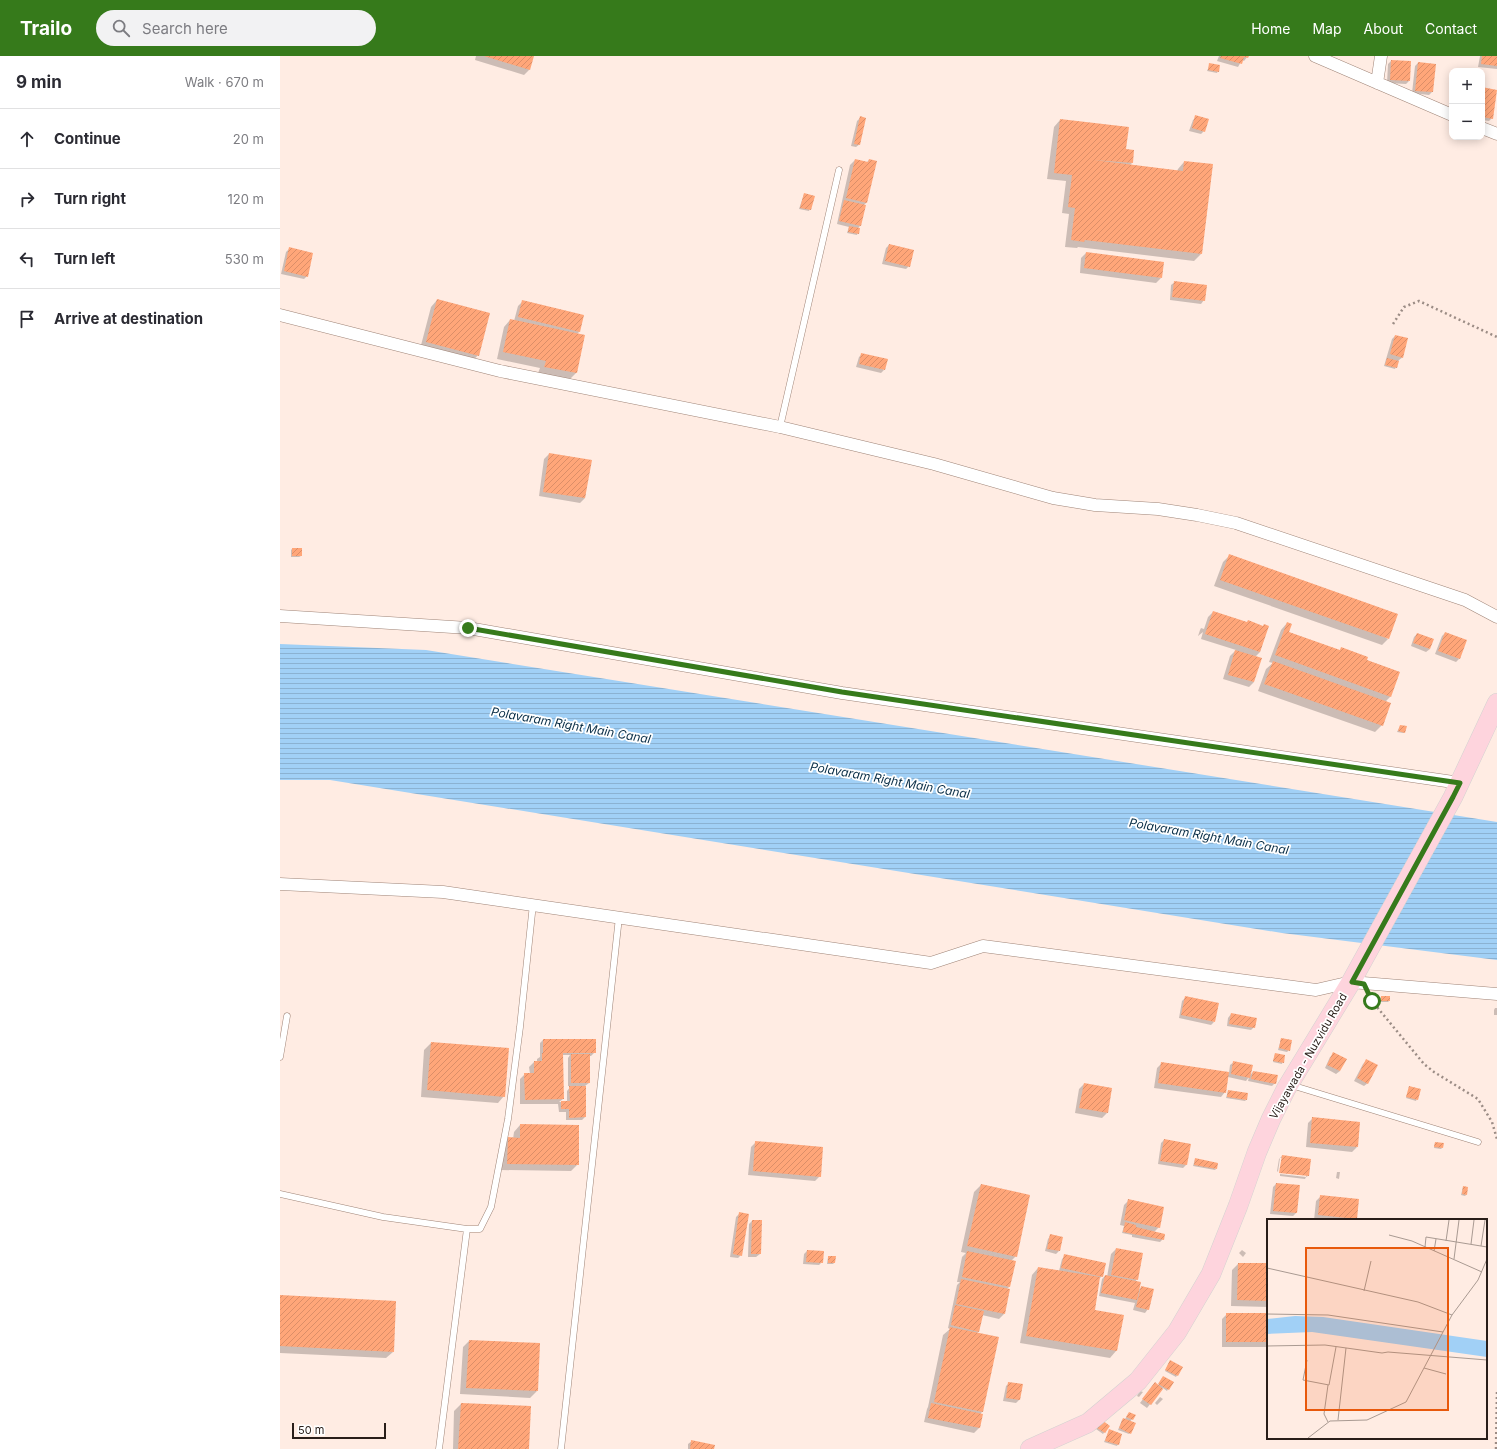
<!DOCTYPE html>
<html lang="en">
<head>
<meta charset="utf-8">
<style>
	:root { --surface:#fff; --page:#f2f2f3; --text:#2b2b33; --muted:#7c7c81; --line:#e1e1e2; --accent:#367a1b }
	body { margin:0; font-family:Inter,sans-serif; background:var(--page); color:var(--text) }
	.controls { position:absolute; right:12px; top:12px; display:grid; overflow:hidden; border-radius:8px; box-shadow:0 2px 10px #0003 }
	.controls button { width:36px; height:36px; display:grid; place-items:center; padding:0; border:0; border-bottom:1px solid var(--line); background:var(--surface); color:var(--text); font:20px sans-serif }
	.scale { position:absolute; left:12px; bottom:10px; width:94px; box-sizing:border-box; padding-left:4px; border:2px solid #291e19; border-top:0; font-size:11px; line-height:14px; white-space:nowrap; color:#291e19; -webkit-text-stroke:3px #fff; paint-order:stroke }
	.stop { position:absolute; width:12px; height:12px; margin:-9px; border:3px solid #367a1b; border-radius:50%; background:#fff }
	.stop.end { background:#367a1b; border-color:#fff; box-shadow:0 1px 4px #0008 }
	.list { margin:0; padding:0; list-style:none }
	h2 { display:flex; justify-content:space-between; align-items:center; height:52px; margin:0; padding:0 16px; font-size:17px }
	h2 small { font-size:13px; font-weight:400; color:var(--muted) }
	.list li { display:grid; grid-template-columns:26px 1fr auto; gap:12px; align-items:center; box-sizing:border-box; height:60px; padding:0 16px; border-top:1px solid var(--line) }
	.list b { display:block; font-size:15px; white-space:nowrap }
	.list em { font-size:13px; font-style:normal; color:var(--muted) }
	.icon { flex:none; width:22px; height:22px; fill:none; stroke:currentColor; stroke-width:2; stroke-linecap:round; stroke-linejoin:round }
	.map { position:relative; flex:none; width:1217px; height:1393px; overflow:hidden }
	header { display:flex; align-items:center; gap:24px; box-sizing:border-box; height:56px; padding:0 20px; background:var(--accent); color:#fff }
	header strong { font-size:19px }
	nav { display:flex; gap:22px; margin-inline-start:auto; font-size:14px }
	.search { width:280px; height:36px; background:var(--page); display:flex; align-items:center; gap:10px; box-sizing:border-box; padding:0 14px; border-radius:22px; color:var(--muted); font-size:15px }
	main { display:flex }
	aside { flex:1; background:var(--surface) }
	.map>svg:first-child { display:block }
	.water { fill:url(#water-rules) }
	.shadow { fill:#0003; fill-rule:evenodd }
	.building { fill:url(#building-hatch) }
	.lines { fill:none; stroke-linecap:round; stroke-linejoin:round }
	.service-casing { stroke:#9f8477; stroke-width:7 }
	.minor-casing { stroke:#9f8477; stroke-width:13 }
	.primary-casing { stroke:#d4d2d1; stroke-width:20 }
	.path { stroke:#9b8c85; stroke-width:2.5; stroke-dasharray:2 3; stroke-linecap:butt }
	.service { stroke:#fff; stroke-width:6 }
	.minor { stroke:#fff; stroke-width:12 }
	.primary { stroke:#fed4dd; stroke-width:19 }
	.route { stroke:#367a1b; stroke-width:5 }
	.labels { text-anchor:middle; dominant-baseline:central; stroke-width:3.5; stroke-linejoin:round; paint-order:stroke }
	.street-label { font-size:11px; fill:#291e19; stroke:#fff }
	.water-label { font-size:12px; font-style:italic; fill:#092e47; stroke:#fff }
	.inset-road { fill:none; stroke:#a99a92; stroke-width:1 }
	.view { fill:#e8590c; fill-opacity:0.15; stroke:#e8590c; stroke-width:2 }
	.inset-edge { fill:none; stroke:#291e19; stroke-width:2 }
</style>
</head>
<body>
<header>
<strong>Trailo</strong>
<div class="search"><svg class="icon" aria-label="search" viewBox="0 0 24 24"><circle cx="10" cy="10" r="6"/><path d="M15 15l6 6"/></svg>Search here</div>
<nav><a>Home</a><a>Map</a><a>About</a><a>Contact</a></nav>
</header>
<main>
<aside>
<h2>9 min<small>Walk · 670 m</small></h2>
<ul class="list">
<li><svg class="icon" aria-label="ahead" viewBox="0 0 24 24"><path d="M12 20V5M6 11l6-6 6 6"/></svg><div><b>Continue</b></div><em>20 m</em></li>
<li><svg class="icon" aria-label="right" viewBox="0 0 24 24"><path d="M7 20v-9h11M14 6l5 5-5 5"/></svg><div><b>Turn right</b></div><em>120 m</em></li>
<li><svg class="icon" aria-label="left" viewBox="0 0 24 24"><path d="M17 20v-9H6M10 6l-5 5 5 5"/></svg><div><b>Turn left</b></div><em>530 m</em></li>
<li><svg class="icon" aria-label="arrive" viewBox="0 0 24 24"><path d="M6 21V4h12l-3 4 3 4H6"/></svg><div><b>Arrive at destination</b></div></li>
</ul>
</aside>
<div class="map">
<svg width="1217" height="1393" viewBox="0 0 1217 1393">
	<defs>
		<pattern id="water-rules" width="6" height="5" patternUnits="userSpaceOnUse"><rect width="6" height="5" fill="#a1d0f6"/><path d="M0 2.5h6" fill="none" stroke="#8bb2d2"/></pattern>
		<pattern id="building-hatch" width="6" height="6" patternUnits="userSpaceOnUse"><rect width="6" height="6" fill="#ffa679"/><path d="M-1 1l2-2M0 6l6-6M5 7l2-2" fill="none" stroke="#db8e68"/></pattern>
	</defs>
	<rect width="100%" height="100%" fill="#ffece3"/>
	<path class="water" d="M0,588L146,594L1217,766V904L1002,877L50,724H0Z"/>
	<path class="shadow" d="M196,0H253L249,14L244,19L195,4Z
		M939,0H968L964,5L962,4L958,11L937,5Z
		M1200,0H1217V13L1198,11Z
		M1111,5L1130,6L1129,25L1126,28L1107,27L1108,8Z
		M1138,7L1152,36L1149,39L1132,37L1135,10Z
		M930,8L938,15L937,17L927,15Z
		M1202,32L1212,62L1209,65L1202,64Z
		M916,61L924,75L921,78L909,75L913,64Z
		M580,62V88L576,91L571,90L577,65Z
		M780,64L845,93L853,95L852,107L850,109L897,115L898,113L904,106L921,198L914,205L798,191L797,192L785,191L789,158L782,157L786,125L767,123L774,71Z
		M575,104L586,107L589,104L586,147L584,149L580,170L578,172L579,173L577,179L567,177L569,171L557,168L570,109Z
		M524,138L534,141L529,155L519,153Z
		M609,189L629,210L626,213L602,208L606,192Z
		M9,193L27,220L24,223L1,218L6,196Z
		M806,197L881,222L876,227L800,217L801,202Z
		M895,226L924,244L921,248L890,244L891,229Z
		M157,244L198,299L192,306L140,293L151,251Z
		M243,245L303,260L299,276L297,278L304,279L296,317L289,324L258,317L260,312L217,303L224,271L230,264L234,265L238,250Z
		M1115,280L1123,301L1119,304L1115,313L1104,310L1112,283Z
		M582,298L604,314L601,317L576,311L579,301Z
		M269,398L310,405L305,442L300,447L259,440L264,403Z
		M12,493L21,500L19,501H11V494Z
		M949,500L1108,583L1102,589L934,530L943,506Z
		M933,556L966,567L983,571L988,570L980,596L975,601L974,626L969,631L943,623L950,600L956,594L921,583L923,576L918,580L920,574L921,572L924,573L928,561Z
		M1007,567L1008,576L1059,595L1062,592L1086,604L1119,616L1110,641L1105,646L1102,669L1095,676L978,635L986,613L993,607L989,606L1001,574Z
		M1165,577L1179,603L1176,606L1155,598L1162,580Z
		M1137,578L1150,593L1146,596L1131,590L1134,581Z
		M1120,670L1124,676L1123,677L1117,676Z
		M1102,941L1109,945L1108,946H1100Z
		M905,942L934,966L931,969L899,962L902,945Z
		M1215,952H1217V959H1214V954Z
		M951,958L974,971L971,974L947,970L948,962Z
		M1001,983L1009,994L1007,996L998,994Z
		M263,984H315V996L311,1000H309V1027L305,1030V1061L302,1064H286V1056H279L278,1048H240V1023L245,1018H250L249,1011L254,1006H257V1003L260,1001V987ZM282,999H290L288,1002V1030H291L287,1035V1046H279L283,1043Z
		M151,987L224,1040L218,1047L141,1041L144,994Z
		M995,998L1004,1000L1002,1008L993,1006Z
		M1054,998L1060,1015L1056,1018L1045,1012L1050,1001Z
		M1086,1005L1088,1027L1084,1030L1074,1025L1083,1008Z
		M954,1006L970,1019L973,1016L995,1027L992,1030L968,1025L969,1021L966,1025L948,1021L945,1036L941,1041L874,1032L877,1012L882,1007L949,1017L950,1009Z
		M804,1028L827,1057L822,1062L795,1057L799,1033Z
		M1130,1031L1140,1034L1136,1045L1126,1042Z
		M948,1035L966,1044L965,1045L946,1042Z
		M1033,1062L1077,1091L1072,1096L1026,1091L1028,1067Z
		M240,1069L298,1108L291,1115L221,1114V1089L228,1082L233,1083L234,1076Z
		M884,1084L910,1088L906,1109L903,1112L878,1108L881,1087Z
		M476,1086L540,1120L535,1125L468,1119L471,1091Z
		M1155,1087L1162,1092L1161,1093L1154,1092Z
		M1002,1100L1028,1120L1026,1121V1119L1002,1102H1000L998,1116L997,1115L999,1103Z
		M915,1103L936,1113L935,1114L913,1110Z
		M1057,1116H1060L1059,1123L1056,1122Z
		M1000,1118L1026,1121L1025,1123L1000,1120Z
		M996,1128L1019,1130L1016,1157L1013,1160L990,1158L993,1131Z
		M701,1129L736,1200L731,1205L729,1231L727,1233L724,1258L719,1263L702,1259L699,1275L696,1278L703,1355L700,1358H702L699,1372L694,1377L644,1366L647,1353L648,1351L663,1279L670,1273L668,1272L677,1229L680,1226H677L682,1201L686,1197L681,1196L694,1136Z
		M1183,1131L1186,1139L1185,1140L1181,1139Z
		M1041,1140L1076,1163L1075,1164H1034L1036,1145Z
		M849,1144L879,1171L874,1176L883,1183L880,1186L852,1181V1179L842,1177L844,1170L840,1169L844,1149Z
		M459,1158L461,1199L458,1202L450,1201L456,1161Z
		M472,1165L480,1198L476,1201H468L469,1168Z
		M771,1179L779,1195L776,1198L765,1195L768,1183Z
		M836,1193L857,1223L855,1226L858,1234L862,1231L868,1253L865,1257L853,1254L855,1247L819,1240L822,1223L825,1220L827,1221L831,1198Z
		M962,1194L966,1197L963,1201L959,1197Z
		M527,1195L542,1206L539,1209L523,1208L524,1198Z
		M785,1200L822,1220L819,1223L814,1255L836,1295L830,1302L740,1287L752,1219L758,1212L779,1215L782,1203Z
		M548,1201L554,1207L553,1208H547Z
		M958,1208H988V1251L951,1250L952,1214Z
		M0,1240L113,1296L106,1302L0,1297Z
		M947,1258H988V1288L986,1291H942V1263Z
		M189,1285L257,1335L250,1342L180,1338L183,1291Z
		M889,1307L902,1311L896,1321L885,1315Z
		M882,1322L888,1333L887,1335L883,1332L867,1352L860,1347L872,1331L878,1330Z
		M729,1327L739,1344L736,1347L723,1345L726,1330Z
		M860,1335L863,1336L859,1341L857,1340Z
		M880,1341L883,1343L877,1349L875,1347Z
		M181,1348L248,1393H173L174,1355Z
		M849,1357L852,1363L850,1366V1377L849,1378L838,1374L842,1364L845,1363Z
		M821,1367L829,1370L823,1378L816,1373Z
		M829,1375L841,1379L837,1390L824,1386Z
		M412,1385L433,1393H408V1388Z"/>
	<path class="building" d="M204,0H254L250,14Z
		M941,0H969L968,2L964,1L962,8L940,2Z
		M1202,0H1217V10L1201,8Z
		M1111,4L1131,5L1130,25L1110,24Z
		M1138,6L1156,8L1153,36L1135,35Z
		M929,7L940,9L939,16L928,14Z
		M1202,31L1217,34L1213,63L1202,61Z
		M915,59L929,63L925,76L912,72Z
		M580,60L586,62L580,89L574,88Z
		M780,63L849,71L846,93L854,94L853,107L814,104L903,115L904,105L933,108L922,198L805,184L804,186L791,184L795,152L788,151L792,119L774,117Z
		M575,103L588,106L589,103L597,105L587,147L566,142Z
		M524,137L535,140L531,154L520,152Z
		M564,144L586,149L581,170L559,165Z
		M569,170L580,172L579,178L568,176Z
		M609,188L634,194L630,211L605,205Z
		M9,191L33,197L28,221L4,215Z
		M806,196L884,206L882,222L804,212Z
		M894,225L927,229L925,245L892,241Z
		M157,243L210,257L199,300L146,286Z
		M242,244L304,259L300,276L238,261Z
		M230,263L305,279L297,317L264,311L266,305L223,296Z
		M1115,279L1128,282L1123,302L1110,298Z
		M581,297L608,303L605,314L579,308Z
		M1107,302L1119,305L1117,312L1105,309Z
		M269,397L312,404L305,442L263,436Z
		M12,492H22V500H12Z
		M949,498L1118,558L1109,583L940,524Z
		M933,555L967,566L968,564L983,570L984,568L989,570L980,596L925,578Z
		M1007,566L1012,568L1009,576L1060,594L1061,591L1088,601L1087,604L1120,616L1111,641L995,599Z
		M1165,576L1187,584L1180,603L1158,595Z
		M1137,577L1154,583L1150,593L1133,587Z
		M955,594L982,602L974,626L948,619Z
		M993,605L1111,647L1103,670L984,628Z
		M1120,669L1127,670L1125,677L1118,675Z
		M905,940L939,947L935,966L901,959Z
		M1101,940H1110V945H1101Z
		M951,957L977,962L975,972L949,968Z
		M1001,982L1012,984L1010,995L999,992Z
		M263,983H316V997H283L284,1043L245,1044L244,1017H254V1005H262V997H268H263Z
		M151,986L229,992L225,1041L147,1034Z
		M1053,996L1067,1003L1060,1015L1047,1009Z
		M995,997L1005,999L1004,1007L993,1005Z
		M291,998H310V1027H291Z
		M1086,1003L1098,1009L1088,1028L1077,1022Z
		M953,1005L973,1009L970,1022L951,1018Z
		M881,1006L949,1016L946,1037L878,1027Z
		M973,1015L998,1019L996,1028L971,1023Z
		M804,1027L832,1032L828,1057L799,1052Z
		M289,1030H306V1061L289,1062V1053H281V1045H290Z
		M1129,1030L1141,1033L1138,1044L1126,1041Z
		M948,1034L968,1037L967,1044L947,1041Z
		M1032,1061L1080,1066L1078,1091L1030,1087Z
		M240,1068L299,1069V1109L227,1108L228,1081L240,1082Z
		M884,1083L911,1088L907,1109L880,1105Z
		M475,1085L543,1091L541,1121L473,1115Z
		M1155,1086L1164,1087L1163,1092L1154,1091Z
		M1002,1099L1031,1103L1029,1120L999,1117Z
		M915,1102L938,1107L937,1113L914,1109Z
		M996,1127L1020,1129L1017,1157L993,1155Z
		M701,1128L750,1139L737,1201L687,1190Z
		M1183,1130L1188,1131L1187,1139L1182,1138Z
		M1040,1139L1079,1143L1077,1163L1038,1159Z
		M848,1143L884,1151L880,1172L844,1164Z
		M459,1156L469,1158L462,1200L453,1198Z
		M472,1164H482L481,1198H471Z
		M845,1166L856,1169V1171L885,1178L884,1184L843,1176Z
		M770,1178L783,1181L780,1195L767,1193Z
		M836,1192L863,1197L858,1224L831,1219Z
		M527,1194L544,1195L543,1207L526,1206Z
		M687,1195L736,1205L730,1231L682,1221Z
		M784,1198L826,1207L823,1221L781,1212Z
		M548,1200H556L555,1207H548Z
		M958,1207H988V1245L957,1244Z
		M758,1211L820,1221L815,1254L844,1259L837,1295L746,1280Z
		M825,1219L861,1226L857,1244L821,1237Z
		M681,1223L730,1233L725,1258L676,1248Z
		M861,1230L874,1233L869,1254L856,1251Z
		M0,1239L116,1245L114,1296L0,1290Z
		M675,1249L704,1255L699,1276L671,1269Z
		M946,1257H988V1286H946Z
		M670,1271L719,1281L703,1356L654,1346Z
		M189,1284L260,1287L258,1335L186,1332Z
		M890,1304L903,1311L898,1320L885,1314Z
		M883,1320L894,1326L889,1334L878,1328Z
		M728,1326L743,1328L740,1344L726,1342Z
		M875,1326L883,1333L871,1349L862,1343Z
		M181,1347L251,1350L249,1393H178Z
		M651,1347L703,1358L700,1372L648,1362Z
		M849,1356L856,1359L853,1364L846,1361Z
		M843,1362L856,1367L851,1378L839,1372Z
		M822,1364L830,1370L825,1377L817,1372Z
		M829,1373L842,1378L839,1389L825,1385Z
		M411,1384L435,1389L434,1393H410Z"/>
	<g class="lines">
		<defs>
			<path id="service" d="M500,371L559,114
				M0,1001L7,960
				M1011,1029L1198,1086
				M0,1138L103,1161L187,1173H200L211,1151L228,1063L240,971L253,848
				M159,1393L187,1173
				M281,1393L339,861"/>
			<path id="minor" d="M1035,0L1172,59
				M1097,27L1101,0
				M1202,72L1217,78
				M0,259L220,315L500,371L654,408L773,442L815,449L878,453L917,459L956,467L1185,544L1217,561
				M0,560L188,572L562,637L1180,727
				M0,828L163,836L651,907L703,890L1036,934L1071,926L1217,938"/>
			<path id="primary" d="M750,1393L808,1367L858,1325L897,1276L931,1218L958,1150L977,1096L991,1063L1006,1033L1071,926L1173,741L1217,647"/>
		</defs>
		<use href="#service" class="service-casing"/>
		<use href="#minor" class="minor-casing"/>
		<use href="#primary" class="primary-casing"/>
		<path class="path" d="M1113,268L1124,251L1139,245L1217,281
			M1089,939L1092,945L1144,1008L1154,1016L1198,1043L1212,1066L1217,1083
			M1216,1393L1217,1334"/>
		<use href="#service" class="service"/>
		<use href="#minor" class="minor"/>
		<use href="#primary" class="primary"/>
	</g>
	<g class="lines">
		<path class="route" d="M188,572L562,636L1180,727L1173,741L1072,926L1084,928L1092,945"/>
	</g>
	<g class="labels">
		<g class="street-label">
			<text transform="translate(1028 1000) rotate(-60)">Vijayawada - Nuzvidu Road</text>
		</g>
		<g class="water-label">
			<text transform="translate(291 669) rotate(10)">Polavaram Right Main Canal</text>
			<text transform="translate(610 724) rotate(10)">Polavaram Right Main Canal</text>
			<text transform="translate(929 780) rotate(10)">Polavaram Right Main Canal</text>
		</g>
	</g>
	<g transform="translate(987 1163)">
		<rect width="220" height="220" fill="#ffece3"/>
		<path d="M28,97L56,98L220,122V138L45,113L0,115V100Z" fill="#a1d0f6"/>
		<path class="inset-road" d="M122,16L145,22L215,53M179,22L182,1M204,25L207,1M214,27L218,1M158,28L159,18L220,28M167,32L169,20M187,40L192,1M0,49L151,83L185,96M97,72L104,42M0,95L61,96L176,113M0,127L58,126L115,134L121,133L220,141M40,141L36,161L62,166L69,128M157,149L179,155M71,201L79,129M61,203L57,195L61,166M41,219L63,202L100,201L139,183L185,96L211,61L220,40"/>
		<path class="view" d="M39,29H181V191H39Z"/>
		<rect width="220" height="220" class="inset-edge"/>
	</g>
</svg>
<div class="controls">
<button>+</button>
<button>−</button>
</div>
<div class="scale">50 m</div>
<div class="stop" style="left:1092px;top:945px"></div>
<div class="stop end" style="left:188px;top:572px"></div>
</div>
</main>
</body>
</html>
